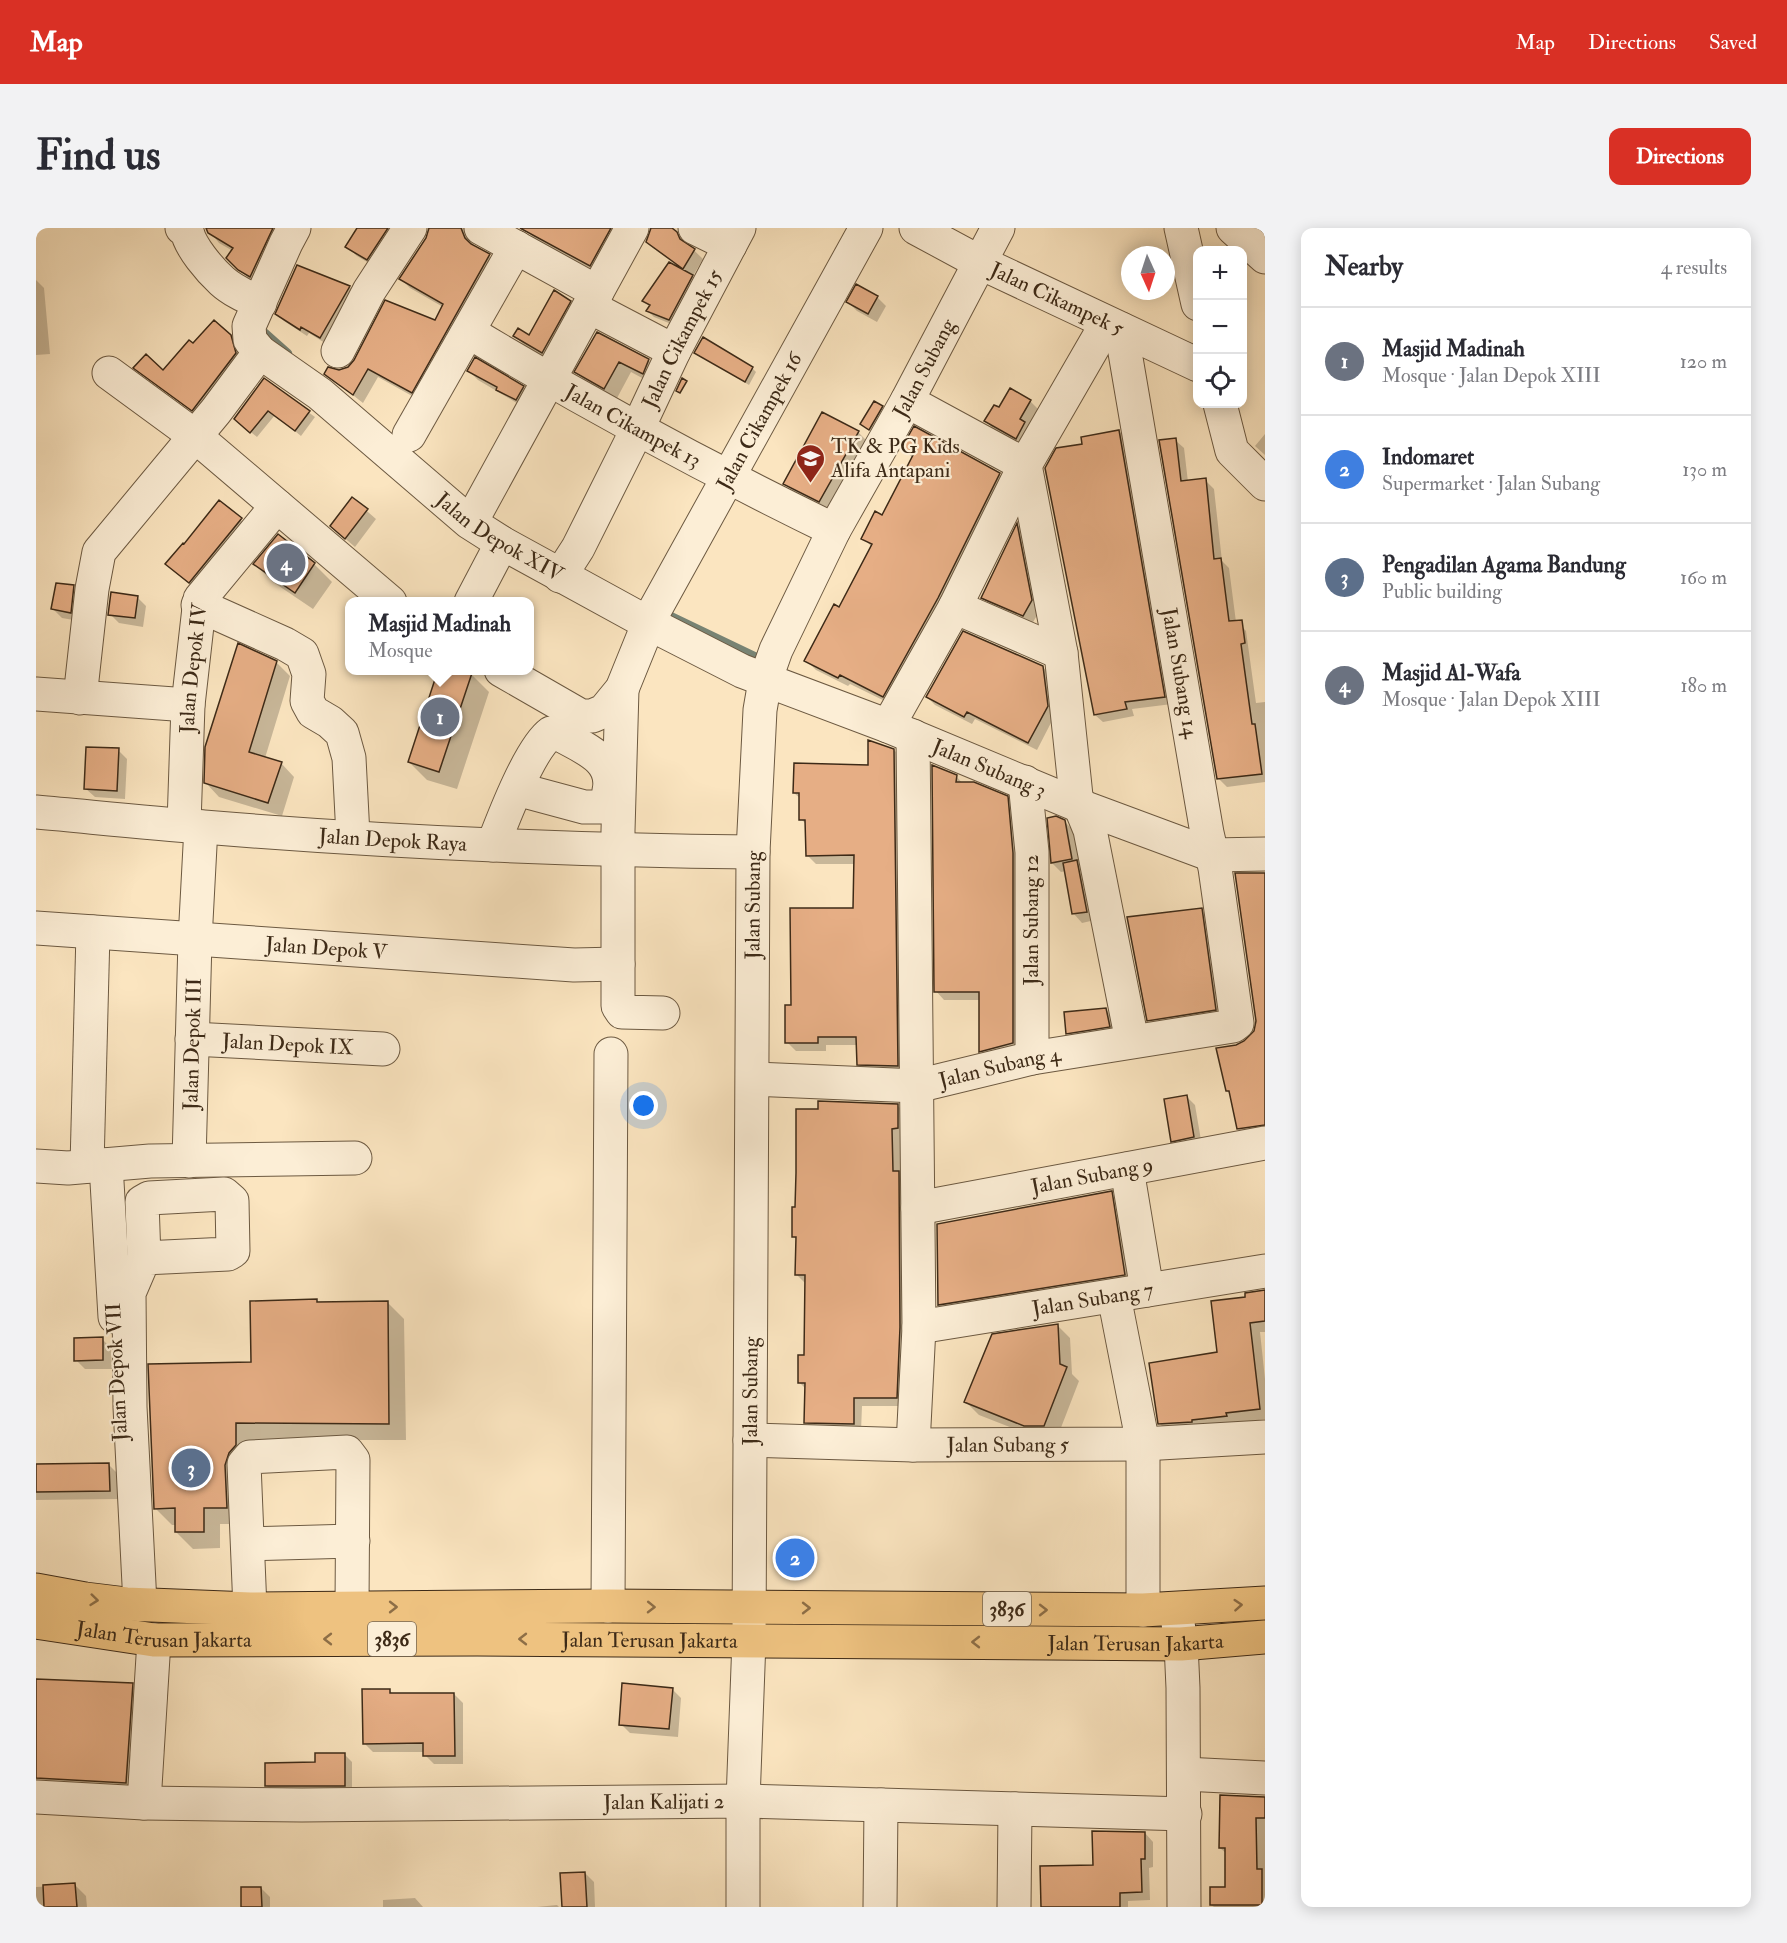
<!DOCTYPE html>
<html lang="en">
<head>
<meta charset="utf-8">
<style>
	:root { --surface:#fff; --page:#f2f2f3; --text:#2b2b33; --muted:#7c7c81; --line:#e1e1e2; --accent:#d93025 }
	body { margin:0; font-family:"IM FELL Double Pica",serif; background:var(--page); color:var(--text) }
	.controls { position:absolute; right:18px; top:18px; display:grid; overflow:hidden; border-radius:12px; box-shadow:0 3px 15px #0003 }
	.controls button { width:54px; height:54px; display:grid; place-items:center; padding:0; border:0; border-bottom:2px solid var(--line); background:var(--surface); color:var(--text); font:30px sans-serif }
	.compass { position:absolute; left:1085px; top:18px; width:54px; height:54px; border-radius:50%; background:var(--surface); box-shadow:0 3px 15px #0003; rotate:177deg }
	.you { position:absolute; left:608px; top:878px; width:21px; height:21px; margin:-15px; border:4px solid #fff; border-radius:50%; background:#1a73e8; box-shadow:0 0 0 9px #1a73e833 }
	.badge { display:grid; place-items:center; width:39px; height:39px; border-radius:50%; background:var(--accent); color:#fff; font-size:20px; font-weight:700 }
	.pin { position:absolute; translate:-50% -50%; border:3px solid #fff; box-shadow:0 2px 6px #0006 }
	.popup { position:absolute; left:309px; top:369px; width:189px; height:78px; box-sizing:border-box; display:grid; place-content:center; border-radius:12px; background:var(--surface); filter:drop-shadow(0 2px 4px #0005); font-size:20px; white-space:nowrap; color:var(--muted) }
	.popup b { font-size:22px; color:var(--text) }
	.popup::after { content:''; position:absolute; left:50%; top:100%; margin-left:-12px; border:12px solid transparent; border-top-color:var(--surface) }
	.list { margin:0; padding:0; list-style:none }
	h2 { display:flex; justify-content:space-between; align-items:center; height:78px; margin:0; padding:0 24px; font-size:26px }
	h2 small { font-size:20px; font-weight:400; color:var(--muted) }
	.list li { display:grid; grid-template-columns:39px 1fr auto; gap:18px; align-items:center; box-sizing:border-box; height:108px; padding:0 24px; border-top:2px solid var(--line) }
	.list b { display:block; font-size:22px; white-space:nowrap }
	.list p { margin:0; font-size:20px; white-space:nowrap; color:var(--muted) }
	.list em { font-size:20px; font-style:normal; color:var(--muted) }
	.icon { flex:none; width:33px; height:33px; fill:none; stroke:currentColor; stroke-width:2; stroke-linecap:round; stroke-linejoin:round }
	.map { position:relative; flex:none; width:1229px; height:1679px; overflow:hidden; border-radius:12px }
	header { display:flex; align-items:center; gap:36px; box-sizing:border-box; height:84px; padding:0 30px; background:var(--accent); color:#fff }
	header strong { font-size:28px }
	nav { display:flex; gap:33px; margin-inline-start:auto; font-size:21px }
	.intro { display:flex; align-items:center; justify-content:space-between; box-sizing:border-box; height:144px; padding:0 36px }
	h1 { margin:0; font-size:42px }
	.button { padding:15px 27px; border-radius:12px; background:var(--accent); color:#fff; font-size:21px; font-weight:700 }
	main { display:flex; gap:36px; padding:0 36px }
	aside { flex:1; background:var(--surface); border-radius:12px; box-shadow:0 3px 15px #0003 }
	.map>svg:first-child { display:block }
	.shadow { fill:#0003 }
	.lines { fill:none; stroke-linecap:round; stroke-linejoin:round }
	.stream { stroke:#788373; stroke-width:8 }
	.building { fill:#e6ae85; stroke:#3d2a17; stroke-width:1.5 }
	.minor-casing { stroke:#6c5941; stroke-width:35 }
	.major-casing { stroke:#3d2a17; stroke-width:35 }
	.minor { stroke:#fceed6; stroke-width:33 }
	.major { stroke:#eec280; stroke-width:33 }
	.oneway { stroke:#8d6e46 }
	.labels { text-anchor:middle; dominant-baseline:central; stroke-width:4.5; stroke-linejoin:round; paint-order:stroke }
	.shield { fill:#fceed6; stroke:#766550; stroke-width:1.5 }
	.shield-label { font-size:20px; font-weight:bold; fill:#3d2a17 }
	.street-label { font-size:21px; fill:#3d2a17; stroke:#fceed6 }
	.poi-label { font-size:21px; fill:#3d2a17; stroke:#fceed6; text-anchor:start }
</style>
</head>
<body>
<header>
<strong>Map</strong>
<nav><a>Map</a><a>Directions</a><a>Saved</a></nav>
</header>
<div class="intro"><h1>Find us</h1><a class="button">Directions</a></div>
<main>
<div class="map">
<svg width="1229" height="1679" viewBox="0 0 1229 1679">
	<rect width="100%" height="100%" fill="#fbe5c0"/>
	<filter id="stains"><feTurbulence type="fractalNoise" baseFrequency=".00333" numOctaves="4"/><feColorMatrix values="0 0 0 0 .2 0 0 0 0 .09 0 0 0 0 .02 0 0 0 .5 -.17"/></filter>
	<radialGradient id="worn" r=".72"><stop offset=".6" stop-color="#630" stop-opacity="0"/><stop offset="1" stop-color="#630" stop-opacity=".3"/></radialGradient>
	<path class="shadow" d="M171,0H251L224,58L213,51L192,30L197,23L183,15Z
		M322,0H367L341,40L321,28L311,19Z
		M394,0H438L435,11L438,19L453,28L463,37L385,173L342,149L327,175L290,146L312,140L400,94L407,79L374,60L365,51L391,11Z
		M489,0H594L565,49L500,13Z
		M631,0L640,5L667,31L657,48L663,55L640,98L618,89L612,83L614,79L608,73L640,37L620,20Z
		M262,39L314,59L321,67L292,117L273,105L271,108L248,93L241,86Z
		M0,52L8,60L14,126L0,127Z
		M841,69L850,78L841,94L821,83L812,74Z
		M534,74L543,83L515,133L488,117L479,108L493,109Z
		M561,106L613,133L625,145L619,157L595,144L580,172L552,156L540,144Z
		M194,108L202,117L207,133L165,189L107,147L127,144L157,117Z
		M660,125L716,140L720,144L713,157Z
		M433,143L487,159L496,168L489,180L442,152Z
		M228,152L279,189L265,208L239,187L221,209L205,196Z
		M994,173L1002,181L992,198L996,203L988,217L957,201L950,193L963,181Z
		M846,179L850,183L838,204L830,200Z
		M1083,203L1090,211L1136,476L1096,481L1098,488L1067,494L1059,487L1010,241L1048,217Z
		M822,204L831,213L792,282L758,264L749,256Z
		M1229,206V227L1219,218Z
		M1139,212L1148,220L1152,254L1169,252L1178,261L1186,333L1193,340L1200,394H1202L1210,403L1220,475L1229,474V554L1191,559L1182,550Z
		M867,221L963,246L973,256L857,477L814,456L812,458L780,442L770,432L804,381L836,319L827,310L846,289L877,230Z
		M317,271L340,291L319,319L305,307Z
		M183,274L214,300L162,363L140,345Z
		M982,298L990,306L1004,382L996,396L955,378L946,369Z
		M242,309L278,336L296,354L277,381L237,354L219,336Z
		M37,359L46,368L43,393L26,390L17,381Z
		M101,369L110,378L107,399L83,395L74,386Z
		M203,418L241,435L254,448L229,530L245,535L258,549L246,588L183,569L170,555Z
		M1007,439L1015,448L1019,487L1001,522L939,491L936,496L899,477L891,469Z
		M435,446L453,464L421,561L391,552L373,534Z
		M82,522L91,531L89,571L59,569L50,561Z
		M858,522L867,531L870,847L832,845L823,836L822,817H790V823H760L751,814L756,778L819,681V636H780L771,627V597L765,591V571L758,565L833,538Z
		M920,548L927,556L971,569L980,578L985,824L953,832L944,823V772H908L900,763Z
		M1028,593L1037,602L1044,637L1049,643L1059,692L1046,695L1038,686L1030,643L1025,644L1016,635Z
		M1229,646V906L1211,909L1202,901L1195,866L1191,863L1200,818L1209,814L1219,803Z
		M1165,681L1173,689L1187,789L1120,800L1112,792Z
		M1070,782L1079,791L1082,807L1040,814L1031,805Z
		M1150,868L1159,877L1166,918L1145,922L1136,913Z
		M861,877L870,886V908H864V947L870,953L868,1178H826L825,1204L778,1203L770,1194V1161L763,1154L770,1128V1056L761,1047V1012L757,1008L760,981Z
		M1075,964L1084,973L1097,1055L912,1085L903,1076Z
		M1229,1064V1104H1224L1229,1151V1191L1134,1206L1124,1196L1183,1125L1211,1070Z
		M351,1074L368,1091L370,1212H216V1234L207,1296H184V1320L157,1321L140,1304V1297H136L119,1280L216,1136Z
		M1021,1097L1034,1110L1036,1146L1043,1153L1021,1210H1002L943,1187L930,1174Z
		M66,1111L75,1120L76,1141H49L40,1132Z
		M0,1237H73L81,1245L82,1271L0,1272Z
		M0,1452L96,1457L112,1473L106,1571L0,1569Z
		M636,1461L645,1470L642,1509L594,1505L585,1496Z
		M354,1463L357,1466H418L427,1475V1536H398L389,1527V1524H337L328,1515Z
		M308,1526L316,1534V1565H238L230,1557Z
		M1229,1570V1679H1178L1175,1677L1191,1660V1626L1184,1620Z
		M1109,1605L1117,1614V1639L1113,1640L1114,1672L1092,1673V1679H1005V1639H1058Z
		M549,1645L558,1654L559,1679H528Z
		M39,1657L50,1668L51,1679H0V1659Z
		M225,1660L234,1669V1679H207Z
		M379,1670L387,1679H347V1672Z
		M521,1677L523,1679H501Z"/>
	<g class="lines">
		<path class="stream" d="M225,101L252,125
			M627,384L727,432"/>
	</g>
	<path class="building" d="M170,0H237L214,49L202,42L190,30L197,20L172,5Z
		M321,0H352L331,32L309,19Z
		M393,0H425L429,10L435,16L454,26L376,165L332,141L317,167L288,146L292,139L303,142L312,139L318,132L349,72L399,92L407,76L363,51L390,10Z
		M484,0H575L554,38Z
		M615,0H636L641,4L644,11L659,21L647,41L610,14Z
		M633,34L657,47L633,92L610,83L614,77L606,73Z
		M261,37L314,58L284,110L265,99L264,102L239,86Z
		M820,56L842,68L832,86L810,74Z
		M518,62L535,73L506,125L477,108L482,100L493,107Z
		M178,92L195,107L200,125L156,183L97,140L110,126L127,142L153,112L157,115Z
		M561,104L613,131L607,146L583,134L568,161L538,144Z
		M667,109L717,139L709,154L658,125Z
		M439,129L488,158L480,172L460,162L461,159L431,143Z
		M228,150L274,183L259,203L232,183L214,205L198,191Z
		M646,150L651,153L644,165L640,163Z
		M974,160L995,172L984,191L989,194L980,211L948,193L958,177L963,179Z
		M838,173L847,178L833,202L824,196Z
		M786,184L823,203L783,274L747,256Z
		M878,198L964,245L902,370L847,469L804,447L802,450L768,433L798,376L803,379L836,316L825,311L839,283L846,287L877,227L865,221Z
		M1083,202L1129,469L1089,474L1091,481L1058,487L1009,240L1020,220L1046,216L1045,209Z
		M1140,210L1145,253L1170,250L1178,331L1185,330L1193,393L1206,392L1209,415L1205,416L1216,496H1219L1226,546L1181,551L1123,212Z
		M316,269L332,281L309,311L294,298Z
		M183,272L206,290L153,355L129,336L147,315L148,316Z
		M981,295L996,372L987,388L945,370Z
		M242,306L279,335L259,365L217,336Z
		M20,355L38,357L35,385L15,381Z
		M75,364L102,368L99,390L72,387Z
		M927,403L1007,438L1012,478L992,515L931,484L928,489L890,469Z
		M202,415L241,433L213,524L246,534L232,575L168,555L169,519Z
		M402,442H437L403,544L372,534Z
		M832,512L858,521L862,838L821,837L820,809H782V815H749V777H755L754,680H817L818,627L770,628L769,592H763V565H757L758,535L832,537Z
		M50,519L83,520L81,563L48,561Z
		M896,537L921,547L920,554H938L972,568L977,625V815L943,824V764H898Z
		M1020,588L1029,592L1036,631L1015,635L1011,590Z
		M1041,632L1051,684L1036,686L1027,635Z
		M1199,645H1229V897L1201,901L1193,863H1190L1180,820L1200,817L1208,813L1218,803L1220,793Z
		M1166,680L1180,782L1111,793L1091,689Z
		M1070,780L1074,799L1030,806L1028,784Z
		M1151,867L1158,909L1135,914L1128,871Z
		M782,873L862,876V900L856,901L857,943H863L864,1099L861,1170H818V1196L768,1195L769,1155H762V1127H768L769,1047H759L760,1009H756V979H759L760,945V881H782Z
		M1076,963L1089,1047L902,1077L901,996Z
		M1229,1062V1093L1214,1095L1224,1181L1190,1185L1191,1188L1156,1192V1194L1122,1196L1113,1135L1181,1124L1175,1073L1209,1069V1065Z
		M281,1071V1074L352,1073L353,1196L200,1195V1217L193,1225L189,1237L191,1280H168V1304H139V1280L118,1281L112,1136L215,1134L214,1073Z
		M1022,1096L1024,1136L1031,1139L1008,1198H988L928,1174L956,1106Z
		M67,1109V1132L38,1133V1110Z
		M73,1235L74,1263L0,1264V1236Z
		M0,1451L97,1455L90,1555L0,1550Z
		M586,1455L637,1460L633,1501L583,1497Z
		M326,1461H354V1465H418L419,1528H387V1515L327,1516Z
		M279,1525H309V1558H229V1535L279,1534Z
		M1184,1567L1229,1569V1590H1220L1221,1641H1226V1677H1174V1659H1189V1620H1183Z
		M1056,1603L1109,1604V1631H1105L1106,1664L1084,1665V1679H1005L1004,1638L1057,1637Z
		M549,1644L551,1679H526L524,1645Z
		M39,1655L41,1679H8L7,1657Z
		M205,1659H225L226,1679H205Z"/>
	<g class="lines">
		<defs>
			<g id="minor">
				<path d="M146,0L151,3C154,19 174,42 186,53C197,63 211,69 224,75"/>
				<path id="s1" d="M258,0L250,15L213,98L214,112L224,124L284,166L433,294L466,315L612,395L706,443L852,498L1044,578L1176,627L1229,626"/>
				<path d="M445,0L561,64"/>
				<path d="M659,0L694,17"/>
				<path id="s2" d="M880,0L943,34L1162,137"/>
				<path d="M1145,0L1162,76"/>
				<path d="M1197,0L1229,29"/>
				<path d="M554,79L638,123"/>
				<path id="s3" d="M433,104C552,176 673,241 798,302"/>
				<path d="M302,123L333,63L374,0"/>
				<path d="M73,145L159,208L354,374"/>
				<path d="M871,173L989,237L1025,425L1040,568L1054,602L1096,813"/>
				<path d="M1184,176L1196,223L1229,256"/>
				<path d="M373,207L480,19"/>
				<path d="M442,281L596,0"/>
				<path id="s4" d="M524,348L542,320L601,202L638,123L703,0"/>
				<path d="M435,374L466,315"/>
				<path d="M162,377L249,416L266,426L273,446L271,473L277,484L294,494L306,505L313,530L317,608"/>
				<path d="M919,379L1025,425"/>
				<path id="s5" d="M465,442L545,488H556L568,483L586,461L616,387L830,0"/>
				<path d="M586,461L582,603V778L586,784L627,785"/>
				<path d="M0,466L152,477"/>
				<path d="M44,470L56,361L63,324L180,183L224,124"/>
				<path d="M852,498L919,379L989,237L1071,95"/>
				<path d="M989,554L996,624V830"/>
				<path id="s6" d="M0,584C56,589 112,595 168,599C350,614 534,622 717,624"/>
				<path id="s7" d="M148,596L152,477L164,371L241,278"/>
				<path d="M457,617C467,591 494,520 515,505H521C545,519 580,530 573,563C572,570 571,574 565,579H548L481,561"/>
				<path id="s8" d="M0,700L538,737L582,736"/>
				<path id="s9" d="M156,811L347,821"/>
				<path id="s10" d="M717,851L881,858L996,830L1197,798L1201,795L1179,640L1171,605L1085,101"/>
				<path id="s11" d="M153,933L159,712L165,599"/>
				<path d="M70,937L79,1089"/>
				<path d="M0,938L32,940L114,933L319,930"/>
				<path d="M51,938L57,704"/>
				<path d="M1091,941L1111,1062"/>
				<path id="s12" d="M882,980L1229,915"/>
				<path d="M1078,1068L1107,1216V1382"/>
				<path id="s13" d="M883,1099L1229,1043"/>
				<path id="s14" d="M714,1212L877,1217L1107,1216L1229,1209"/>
				<path d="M877,1217L883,1099L877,508"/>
				<path d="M212,1316L317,1313"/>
				<path d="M104,1376L94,1179L93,1065L108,1030L106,974L113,970L188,966L196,973L197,1023L192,1026L108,1030"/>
				<path d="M572,1378L575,826"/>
				<path d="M214,1381L208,1236L214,1229L311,1224L317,1232L316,1380"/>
				<path d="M1140,1381L1145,1416L1147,1460L1148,1679"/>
				<path d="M1148,1546L1229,1550"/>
				<path id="s15" d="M0,1569L108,1575L266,1577L707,1573L1149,1586"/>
				<path d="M108,1575L118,1412"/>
				<path id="s16" d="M707,1679V1573L713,1412L717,624L724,482L729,453L740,422L798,302L871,173L962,0"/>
				<path d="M844,1679L845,1577"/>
				<path d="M978,1679L979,1581"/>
			</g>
			<g id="major">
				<path d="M0,1362L49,1371L90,1376L214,1381L572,1378L1107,1382L1229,1375"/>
				<path id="s17" d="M0,1394L118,1412L441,1411L1145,1416L1229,1409"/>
			</g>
		</defs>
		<use href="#minor" class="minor-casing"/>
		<use href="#major" class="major-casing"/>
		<use href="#minor" class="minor"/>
		<use href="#major" class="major"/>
	</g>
	<defs><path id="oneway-chevron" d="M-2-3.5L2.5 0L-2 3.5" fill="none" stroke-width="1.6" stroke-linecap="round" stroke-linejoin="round" transform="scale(1.5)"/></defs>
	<g class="oneway">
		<use href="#oneway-chevron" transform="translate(58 1372) rotate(6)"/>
		<use href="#oneway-chevron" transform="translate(1202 1377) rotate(-4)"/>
		<use href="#oneway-chevron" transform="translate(357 1379)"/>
		<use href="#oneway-chevron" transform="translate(615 1379) rotate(1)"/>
		<use href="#oneway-chevron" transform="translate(770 1380)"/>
		<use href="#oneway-chevron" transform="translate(1007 1382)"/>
		<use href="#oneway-chevron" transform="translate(292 1411) rotate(180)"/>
		<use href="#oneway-chevron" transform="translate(487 1411) rotate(-180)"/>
		<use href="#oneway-chevron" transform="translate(940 1414) rotate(-180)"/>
	</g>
	<defs>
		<symbol id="school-pin" viewBox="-11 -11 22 30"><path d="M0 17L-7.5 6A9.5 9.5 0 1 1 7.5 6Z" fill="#8f2418" stroke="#fceed6"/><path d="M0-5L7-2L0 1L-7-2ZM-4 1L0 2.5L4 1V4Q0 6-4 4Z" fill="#fff"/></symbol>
	</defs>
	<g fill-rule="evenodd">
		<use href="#school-pin" x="758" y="214" width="33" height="45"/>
	</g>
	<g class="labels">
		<g class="shield">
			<rect x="947" y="1364" width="48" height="34" rx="4.5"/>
			<rect x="332" y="1394" width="48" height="34" rx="4.5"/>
		</g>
		<g class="shield-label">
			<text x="971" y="1381">3836</text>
			<text x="356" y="1411">3836</text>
		</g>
		<g class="street-label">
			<text stroke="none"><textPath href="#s2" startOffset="158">Jalan Cikampek 5</textPath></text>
			<text stroke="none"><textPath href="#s4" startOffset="267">Jalan Cikampek 15</textPath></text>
			<text stroke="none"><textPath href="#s16" startOffset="1578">Jalan Subang</textPath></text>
			<text stroke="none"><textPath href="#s5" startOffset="446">Jalan Cikampek 16</textPath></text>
			<text stroke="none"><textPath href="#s3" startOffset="189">Jalan Cikampek 13</textPath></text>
			<text stroke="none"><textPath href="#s1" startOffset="441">Jalan Depok XIV</textPath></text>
			<text stroke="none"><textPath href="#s7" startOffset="156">Jalan Depok IV</textPath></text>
			<text transform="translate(1144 445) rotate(80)">Jalan Subang 14</text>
			<text stroke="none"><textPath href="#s1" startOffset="984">Jalan Subang 3</textPath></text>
			<text stroke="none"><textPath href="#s6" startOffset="358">Jalan Depok Raya</textPath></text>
			<text stroke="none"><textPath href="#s16" startOffset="1002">Jalan Subang</textPath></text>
			<text transform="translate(995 692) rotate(-90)">Jalan Subang 12</text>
			<text stroke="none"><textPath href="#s8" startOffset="291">Jalan Depok V</textPath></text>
			<text stroke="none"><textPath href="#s9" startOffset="96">Jalan Depok IX</textPath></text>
			<text stroke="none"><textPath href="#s11" startOffset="117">Jalan Depok III</textPath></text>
			<text stroke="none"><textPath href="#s10" startOffset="249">Jalan Subang 4</textPath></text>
			<text stroke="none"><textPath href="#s12" startOffset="177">Jalan Subang 9</textPath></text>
			<text stroke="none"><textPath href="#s13" startOffset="176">Jalan Subang 7</textPath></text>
			<text transform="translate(81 1144) rotate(-93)">Jalan Depok VII</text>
			<text stroke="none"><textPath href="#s16" startOffset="516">Jalan Subang</textPath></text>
			<text stroke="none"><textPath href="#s14" startOffset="258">Jalan Subang 5</textPath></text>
			<text stroke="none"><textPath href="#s17" startOffset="129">Jalan Terusan Jakarta</textPath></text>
			<text stroke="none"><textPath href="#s17" startOffset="615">Jalan Terusan Jakarta</textPath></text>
			<text stroke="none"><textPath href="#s17" startOffset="1101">Jalan Terusan Jakarta</textPath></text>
			<text stroke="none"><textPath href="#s15" startOffset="628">Jalan Kalijati 2</textPath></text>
		</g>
		<g class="poi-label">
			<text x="795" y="218">TK &amp; PG Kids<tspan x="795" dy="24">Alifa Antapani</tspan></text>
		</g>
	</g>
	<rect width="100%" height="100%" filter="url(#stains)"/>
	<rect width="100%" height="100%" fill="url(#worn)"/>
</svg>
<div class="controls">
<button>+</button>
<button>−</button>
<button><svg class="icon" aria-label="locate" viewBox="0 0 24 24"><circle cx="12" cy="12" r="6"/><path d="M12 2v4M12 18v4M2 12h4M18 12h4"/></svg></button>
</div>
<svg class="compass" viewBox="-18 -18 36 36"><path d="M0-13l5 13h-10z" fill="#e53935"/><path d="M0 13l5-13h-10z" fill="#7c7c81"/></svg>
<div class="you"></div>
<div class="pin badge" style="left:404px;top:489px;background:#6b7280">1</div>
<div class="popup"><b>Masjid Madinah</b>Mosque</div>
<div class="pin badge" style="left:759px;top:1330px;background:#3f7fe0">2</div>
<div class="pin badge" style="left:155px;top:1240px;background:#5c6f8a">3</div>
<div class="pin badge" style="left:250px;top:335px;background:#6b7280">4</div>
</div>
<aside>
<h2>Nearby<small>4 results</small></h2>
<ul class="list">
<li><span class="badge" style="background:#6b7280">1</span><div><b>Masjid Madinah</b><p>Mosque · Jalan Depok XIII</p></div><em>120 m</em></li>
<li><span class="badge" style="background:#3f7fe0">2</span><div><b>Indomaret</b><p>Supermarket · Jalan Subang</p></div><em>130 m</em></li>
<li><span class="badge" style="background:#5c6f8a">3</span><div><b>Pengadilan Agama Bandung</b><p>Public building</p></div><em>160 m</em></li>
<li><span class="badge" style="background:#6b7280">4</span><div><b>Masjid Al-Wafa</b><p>Mosque · Jalan Depok XIII</p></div><em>180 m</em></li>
</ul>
</aside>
</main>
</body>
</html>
